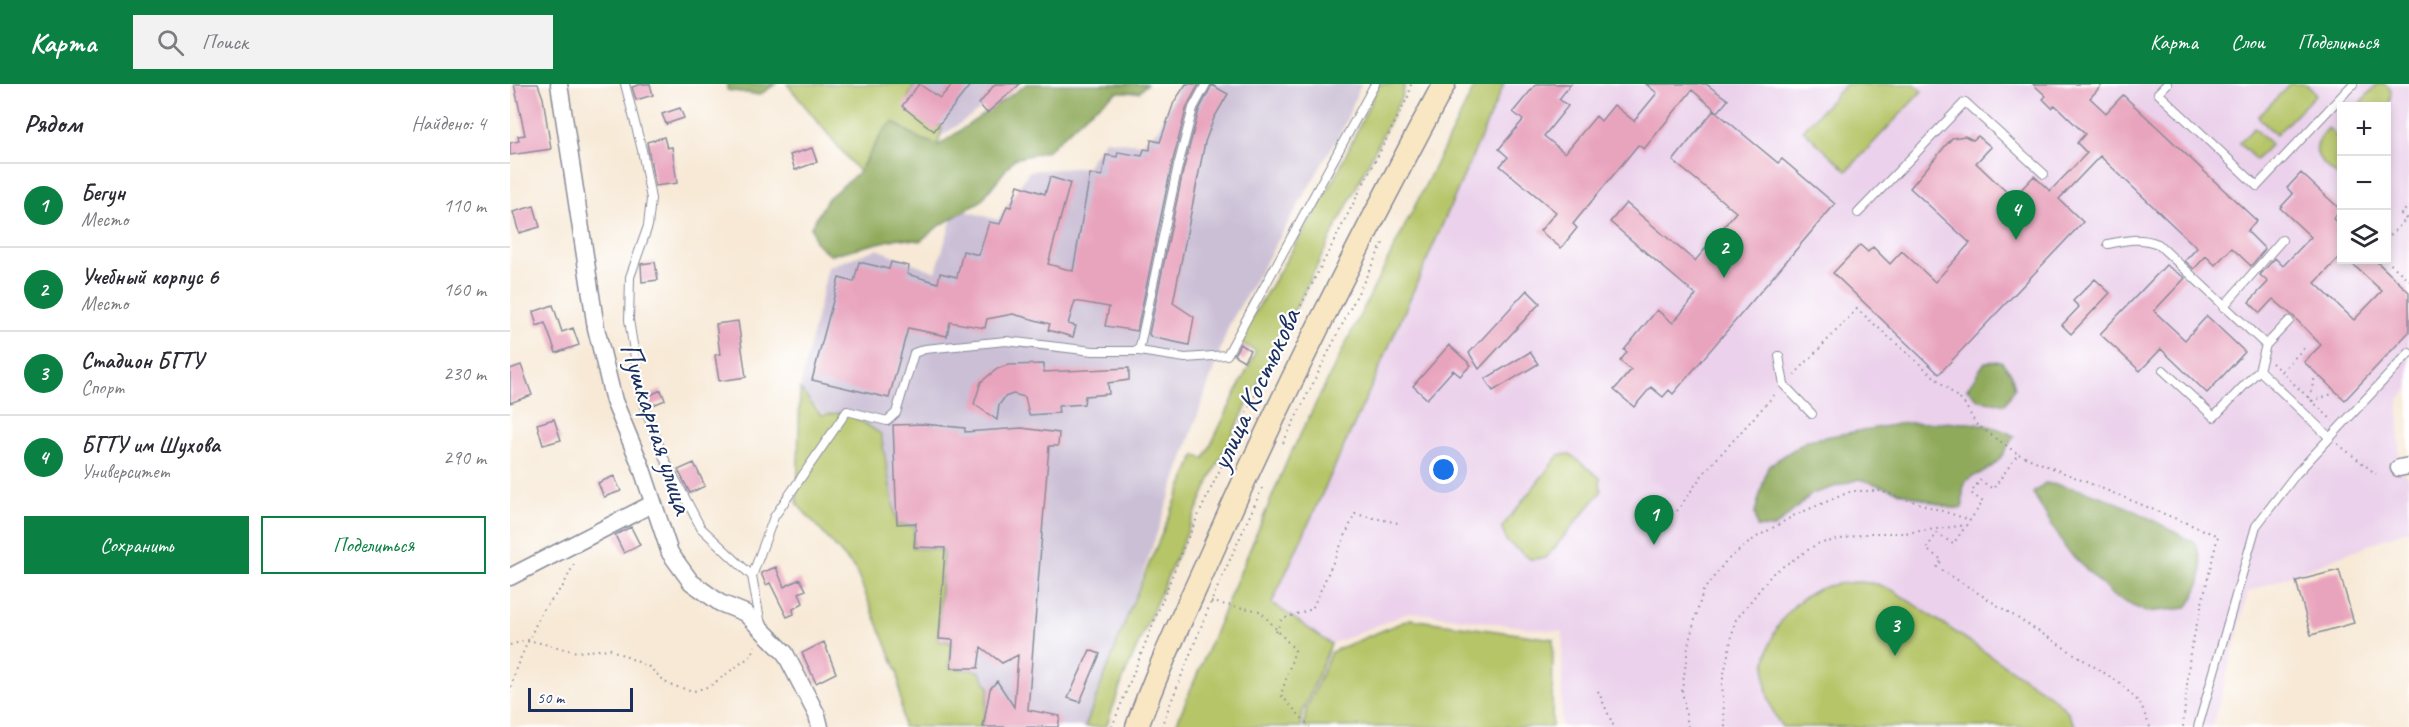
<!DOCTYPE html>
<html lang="ru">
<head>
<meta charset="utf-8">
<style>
	:root { --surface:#fff; --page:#f2f2f3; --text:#2b2b33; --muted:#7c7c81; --line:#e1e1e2; --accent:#0b8043 }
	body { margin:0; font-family:Caveat,sans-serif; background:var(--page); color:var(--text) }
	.controls { position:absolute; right:18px; top:18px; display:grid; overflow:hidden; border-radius:0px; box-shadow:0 3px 9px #0003 }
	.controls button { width:54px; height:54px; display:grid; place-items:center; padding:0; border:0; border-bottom:2px solid var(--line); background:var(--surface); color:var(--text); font:30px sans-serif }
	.scale { position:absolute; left:18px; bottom:15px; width:105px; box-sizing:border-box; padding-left:6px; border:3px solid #1b2f5e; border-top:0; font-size:16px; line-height:21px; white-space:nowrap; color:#1b2f5e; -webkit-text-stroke:4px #fff; paint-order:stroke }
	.you { position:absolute; left:934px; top:386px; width:21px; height:21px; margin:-15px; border:4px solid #fff; border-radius:50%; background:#1a73e8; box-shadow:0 0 0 9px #1a73e833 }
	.badge { display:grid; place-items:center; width:39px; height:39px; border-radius:50%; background:var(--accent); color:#fff; font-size:20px; font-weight:700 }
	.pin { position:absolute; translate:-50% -50px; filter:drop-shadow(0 2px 3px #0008) }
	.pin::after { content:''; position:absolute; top:32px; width:21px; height:18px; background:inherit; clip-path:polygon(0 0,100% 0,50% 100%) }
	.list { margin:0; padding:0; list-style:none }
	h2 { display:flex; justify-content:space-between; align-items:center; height:78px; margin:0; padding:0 24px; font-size:26px }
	h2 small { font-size:20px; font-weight:400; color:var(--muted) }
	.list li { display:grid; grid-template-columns:39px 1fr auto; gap:18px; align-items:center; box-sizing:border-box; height:84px; padding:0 24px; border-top:2px solid var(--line) }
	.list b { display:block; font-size:22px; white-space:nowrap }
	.list p { margin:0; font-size:20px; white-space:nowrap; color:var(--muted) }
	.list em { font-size:20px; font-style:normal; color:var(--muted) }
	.actions { display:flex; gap:12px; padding:18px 24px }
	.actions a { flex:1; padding:14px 0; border:2px solid var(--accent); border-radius:0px; text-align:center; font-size:21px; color:var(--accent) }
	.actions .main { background:var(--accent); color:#fff }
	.icon { flex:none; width:33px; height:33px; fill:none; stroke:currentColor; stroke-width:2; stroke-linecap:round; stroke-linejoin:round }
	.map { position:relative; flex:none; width:1899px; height:643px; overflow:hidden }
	header { display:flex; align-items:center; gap:36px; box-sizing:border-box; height:84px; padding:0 30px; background:var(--accent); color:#fff }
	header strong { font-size:28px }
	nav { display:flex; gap:33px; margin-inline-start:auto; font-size:21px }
	.search { width:420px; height:54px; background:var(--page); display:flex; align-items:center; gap:15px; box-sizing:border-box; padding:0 21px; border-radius:0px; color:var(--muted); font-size:22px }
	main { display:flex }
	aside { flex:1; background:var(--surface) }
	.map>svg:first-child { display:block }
	.built { fill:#ebd1eb; fill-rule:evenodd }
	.industrial { fill:#cbbfd5 }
	.green { fill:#b6c568; stroke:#687a63; stroke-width:1.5 }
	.forest { fill:#90aa5c; stroke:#566c5d; stroke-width:1.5 }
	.building { fill:#e9a4bd }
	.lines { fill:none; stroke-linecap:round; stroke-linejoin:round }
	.service-casing { stroke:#898c9a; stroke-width:10 }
	.minor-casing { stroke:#898c9a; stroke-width:19 }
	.secondary-casing { stroke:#898c9a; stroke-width:25 }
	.path { stroke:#898c9a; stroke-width:2; stroke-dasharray:1.5 4.5; stroke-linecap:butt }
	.service { stroke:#fff; stroke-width:8 }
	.minor { stroke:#fff; stroke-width:16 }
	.secondary { stroke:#f9e7c3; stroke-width:22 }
	.labels { text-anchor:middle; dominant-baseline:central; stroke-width:4.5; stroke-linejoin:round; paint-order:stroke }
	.street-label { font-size:30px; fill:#1b2f5e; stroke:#fff }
</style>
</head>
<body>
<header>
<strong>Карта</strong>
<div class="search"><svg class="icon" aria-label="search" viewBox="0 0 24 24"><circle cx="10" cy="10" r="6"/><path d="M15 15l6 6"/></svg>Поиск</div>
<nav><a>Карта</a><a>Слои</a><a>Поделиться</a></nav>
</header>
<main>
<aside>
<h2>Рядом<small>Найдено: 4</small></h2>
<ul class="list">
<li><span class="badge">1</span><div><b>Бегун</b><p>Место</p></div><em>110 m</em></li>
<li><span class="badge">2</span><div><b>Учебный корпус 6</b><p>Место</p></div><em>160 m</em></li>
<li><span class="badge">3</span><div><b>Стадион БГТУ</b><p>Спорт</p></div><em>230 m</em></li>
<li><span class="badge">4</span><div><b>БГТУ им Шухова</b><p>Университет</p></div><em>290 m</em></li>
</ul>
<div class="actions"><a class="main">Сохранить</a><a>Поделиться</a></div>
</aside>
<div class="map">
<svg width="1899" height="643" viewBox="0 0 1899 643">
	<rect width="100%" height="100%" fill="#fff"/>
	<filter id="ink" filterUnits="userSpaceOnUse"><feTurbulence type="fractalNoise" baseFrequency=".0167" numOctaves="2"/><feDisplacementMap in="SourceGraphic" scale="12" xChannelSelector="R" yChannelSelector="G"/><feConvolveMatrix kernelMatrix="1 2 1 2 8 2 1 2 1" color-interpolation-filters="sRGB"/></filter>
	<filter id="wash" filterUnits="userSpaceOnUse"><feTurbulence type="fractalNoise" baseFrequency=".008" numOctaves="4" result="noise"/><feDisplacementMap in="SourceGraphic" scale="24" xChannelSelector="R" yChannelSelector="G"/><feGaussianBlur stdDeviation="1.35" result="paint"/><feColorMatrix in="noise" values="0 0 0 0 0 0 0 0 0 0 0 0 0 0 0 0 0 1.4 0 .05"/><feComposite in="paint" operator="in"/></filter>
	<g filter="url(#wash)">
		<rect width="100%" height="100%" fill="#f7e9d6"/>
		<path class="built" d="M994,0H1899V305L1889,316V384L1899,395V445L1738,508L1705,635L1701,643H1051L1053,548L900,528L821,560L762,519L863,299ZM1832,22H1876V176H1832Z"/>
		<path class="industrial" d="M388,0H507L426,56L400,32Z
			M670,0H851L833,44L719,241L580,643H460L436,582L428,466L387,437L372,349L337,327L312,329L290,304L318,183L367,165L426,188L445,124L488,136L519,87L576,83L595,56L630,60L648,46Z"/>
		<path class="green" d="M277,0H405L397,16L432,44L428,61L410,55L383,39L374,46L349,88Z
			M869,0H895L892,12L702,391L613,595L596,643H575L621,523L685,371L694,375L746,267L728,257L825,94Z
			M966,0H994L863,299L762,519L821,560L793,627L791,643H665L777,377Z
			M1336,0H1405L1412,7L1337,87L1293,46Z
			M1780,0H1796L1806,10L1766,51L1748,33Z
			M1867,0H1875L1881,6L1879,31H1877L1876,22H1854L1850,19Z
			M1744,44L1761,60L1746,76L1729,59Z
			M1818,44L1831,57V95C1810,76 1795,70 1818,44Z
			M290,305L311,331L337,328L371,350L387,441L404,442L403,464L433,466L428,557L441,558L440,584L469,587L479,603L472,643H393L388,589L345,485L287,420Z
			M1060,370L1090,394L1091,408L1036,474L1020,475L996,457L992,443L1049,371Z
			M1350,498L1367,500L1384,507L1545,615L1556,626L1566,643H1272C1241,599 1254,537 1301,509C1316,500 1333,499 1350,498Z
			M900,535L1043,555L1042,643H794L796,626L821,568Z"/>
		<path class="forest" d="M217,0H266L249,11L217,6Z
			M517,0H637L629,8H607L579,28L537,67L504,75L471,117L429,142L410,157L389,154L320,171L305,158L301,143L318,114L349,88L374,46L383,38L410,55L429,61Z
			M1491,277L1501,289L1505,304L1495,320L1469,316L1457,305L1475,278Z
			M1394,339C1429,340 1474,333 1504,352C1498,361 1493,373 1485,380C1465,399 1450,383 1453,424H1441L1349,395L1302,410L1264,444L1247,443L1245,428L1258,382L1298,356Z
			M1535,399C1597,407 1631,430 1685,459C1697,483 1692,503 1677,524L1636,528L1604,513L1556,465L1523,409Z"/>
		<g id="blocks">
			<path class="building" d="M4,0H28L33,14L41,65L0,71V59L9,57L8,52L15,51Z
				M132,0H140L143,11L126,16L122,3Z
				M409,0L430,14L443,0H461L424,47L392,22Z
				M485,0H510L477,29L469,20Z
				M676,0H689L677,22L661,84L627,247L595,242L599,223L565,217L558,240L566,242L563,253L538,246L540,240L503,230L477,235L475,244L440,238L437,252L398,244L379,314L302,296L329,194L344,198L349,178L379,185L381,178L399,182L397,190L428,199L430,189L447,193L453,167L469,171L479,138L490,140L497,122L501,123L508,101L535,110L540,93L560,99L538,180L563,187L580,90L592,92L596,71L607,73L608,68L632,72L634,65L640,66L641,56L650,58L664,18Z
				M1026,0H1061L1049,15L1058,22L1034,52L1055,69L1086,32L1091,37L1104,21L1124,37L1147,9L1136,0H1196L1218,16L1208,28L1182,6L1134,65L1128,61L1063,140L1067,144L1051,164L1030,147L1046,128L990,82L998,73L989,65L1013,36L1003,28Z
				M1523,0H1593L1580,14L1596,29L1613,11L1747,137L1737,147L1755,165L1741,182L1722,164L1705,181L1696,172L1684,185L1675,177L1687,164L1590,72L1549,115L1573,138L1429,290L1323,189L1350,161L1358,168L1363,163L1380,180L1392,167L1425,198L1460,159L1400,104L1442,54L1455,52L1463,56L1468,52L1481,63L1466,79L1503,114L1524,92L1540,107L1577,69L1567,59L1575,50L1545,21L1542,24L1533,15L1536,12Z
				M702,1L718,10L704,34L695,58L663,219L684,233L679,261L641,253L639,250L673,87L689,26Z
				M170,24L174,34L156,40L152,30Z
				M1204,26L1268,79L1272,75L1325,120L1163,310L1159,306L1153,313L1141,303L1124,323L1104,306L1121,286L1110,277L1117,268L1114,266L1147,226L1163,239L1186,211L1100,138L1116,119L1185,177L1226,128L1163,77Z
				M154,53L157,64L162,63L167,99L145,102L137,58Z
				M302,64L307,78L285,86L280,71Z
				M1791,89L1831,126L1823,135L1832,143V171L1805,199L1844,236L1872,207L1838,176H1865L1899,208V248L1835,316L1794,278L1811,261L1784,233L1763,215L1750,229L1739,218L1758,198L1750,191L1765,174L1773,182L1801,153L1770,124L1783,110L1777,104Z
				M24,122L30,143L9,149L3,128Z
				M145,178L148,196L132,198L131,180Z
				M1656,181L1675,194L1644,227L1675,256L1697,232L1735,268L1697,309L1651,265L1630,287L1590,250Z
				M1585,195L1600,209L1561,250L1552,241L1569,223L1563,217Z
				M1017,206L1030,219L969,285L959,269Z
				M43,221L52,248L63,244L69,261L46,269L35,239L27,242L23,228Z
				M228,237L236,293L209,297L205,271L210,270L206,240Z
				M730,260L740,266L734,277L724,271Z
				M939,261L961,281L950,292L943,286L917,315L903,302Z
				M1020,268L1028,280L983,307L975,295Z
				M534,280V288L619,284V296L598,299L599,310L575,312L574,320L548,322L549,329L519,331L515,313L503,310L495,313L489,321L487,336L464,320L471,298L487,285L498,281Z
				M11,281L22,311L0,319V285Z
				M151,306L155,316L141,322L138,312Z
				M44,335L51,356L33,361L27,340Z
				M413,340L455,344V348L512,344L549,349L548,362H539L518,626L550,632L548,643H473L480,605L487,597L504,623L508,571L492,579L471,563L468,584H441L443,556L429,555L435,464L404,463L406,439L387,440L383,341Z
				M184,379L195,402L180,409L168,386Z
				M104,392L111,407L94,413L88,399Z
				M121,443L130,461L114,469L105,451Z
				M266,483L274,503L290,495L296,506L289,509L293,519L283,525L284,530L277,533L260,499L256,501L251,489Z
				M1829,486L1844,539L1801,551L1786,497Z
				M314,558L326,589L306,599L292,569Z
				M580,566L590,570L570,618L558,614Z"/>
		</g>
	</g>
	<g filter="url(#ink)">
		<use href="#blocks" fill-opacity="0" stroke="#898c9a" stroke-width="1.5"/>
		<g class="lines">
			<defs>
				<path id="service" d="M115,0L132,66L141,115L138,142L120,193L119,236L132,317L154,374L191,444L242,492L251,541
					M1657,0L1648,9L1747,102L1843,0
					M1348,129L1455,18L1534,90
					M1598,160C1616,156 1630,153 1648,160L1756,261L1749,286L1819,353
					M1713,223L1772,156
					M1756,261L1779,237
					M629,267L667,86L683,24L696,0
					M1269,272L1274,301L1302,330
					M1653,286L1704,333L1749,286
					M242,492L264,433L337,327L377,337L386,329L404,269L415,265L496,257L583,267H629L675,274L717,271L865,0
					M1688,643L1746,442L1786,390L1899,269"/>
				<path id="minor" d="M49,0L86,244L104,317L131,382L160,469L181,498L210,519L235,529L275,569L307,631L310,643
					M1889,384L1899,382
					M0,493L142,420"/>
				<path id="secondary" d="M627,643C649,580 679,520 706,459C775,303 853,151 934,0"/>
			</defs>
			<use href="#service" class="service-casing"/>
			<use href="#minor" class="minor-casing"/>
			<use href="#secondary" class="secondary-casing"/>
			<path class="path" d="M1896,135L1891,130L1899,122
				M1876,156L1899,132
				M1876,176L1899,196
				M1762,279L1823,337
				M1772,287L1795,263
				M1284,291L1347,225L1454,319L1466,340L1508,370
				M1799,314L1805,293
				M1802,317L1822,310
				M773,359L875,155
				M1828,360L1866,390
				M1167,427L1193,390L1267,308
				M701,518L750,527L785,566L771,611L800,643
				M766,548L772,535L802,525L845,430L888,439
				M0,561L18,556L67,568L100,565L139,583L159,601L184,607L200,602L242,571L245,562
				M1088,607L1104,643
				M0,609L6,584L32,527L53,502L66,476
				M602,643L674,462L743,315L899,11L901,0
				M651,643L701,518L754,400
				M1178,643L1172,606L1179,557L1193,507L1216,477L1245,454L1285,431L1342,407H1371L1460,436
				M1215,643L1212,599L1225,537L1263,489L1307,460L1360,449H1394L1457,441
				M1640,643L1630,619L1610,599L1427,483L1432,476L1416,465L1427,449L1443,460L1473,418L1461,409L1470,396L1483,405L1508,370L1708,452L1680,569L1673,643"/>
			<use href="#service" class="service"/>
			<use href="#minor" class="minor"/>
			<use href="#secondary" class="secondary"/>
		</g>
	</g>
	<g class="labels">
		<g class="street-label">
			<text transform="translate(745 305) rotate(-65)">улица Костюкова</text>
			<text transform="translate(147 344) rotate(72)">Пушкарная улица</text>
		</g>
	</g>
</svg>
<div class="controls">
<button>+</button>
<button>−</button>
<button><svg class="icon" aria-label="layers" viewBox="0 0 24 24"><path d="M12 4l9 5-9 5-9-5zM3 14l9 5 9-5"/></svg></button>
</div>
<div class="scale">50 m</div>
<div class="you"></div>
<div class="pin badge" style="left:1144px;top:461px">1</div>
<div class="pin badge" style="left:1214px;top:194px">2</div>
<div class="pin badge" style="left:1385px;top:572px">3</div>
<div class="pin badge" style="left:1506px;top:156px">4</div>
</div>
</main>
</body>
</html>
